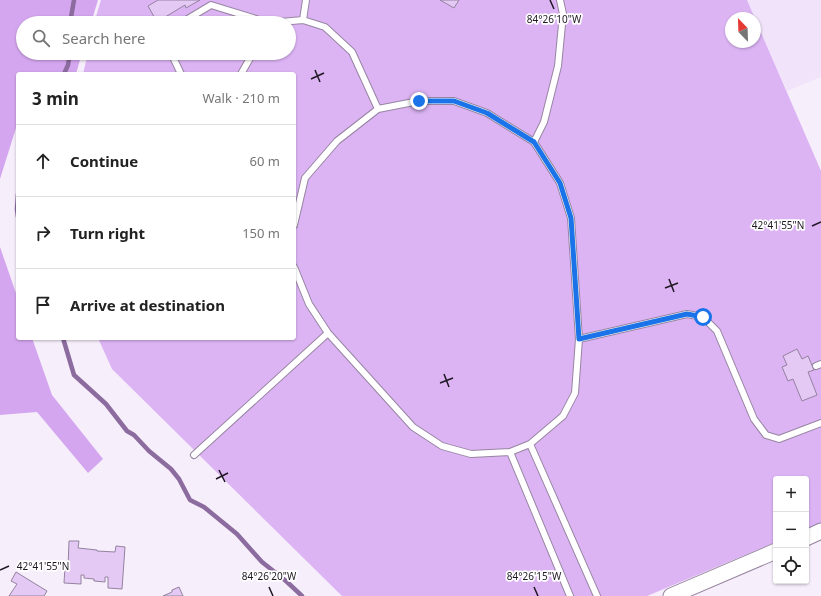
<!DOCTYPE html>
<html lang="en">
<head>
<meta charset="utf-8">
<style>
	:root { --surface:#fff; --page:#f6f6f6; --text:#222; --muted:#767676; --line:#e0e0e0 }
	body { margin:0; font-family:"Noto Sans",sans-serif; background:var(--page); color:var(--text) }
	.controls { position:absolute; right:12px; bottom:12px; display:grid; overflow:hidden; border-radius:4px; box-shadow:0 1px 3px #0004 }
	.controls button { width:36px; height:36px; display:grid; place-items:center; padding:0; border:0; border-bottom:1px solid var(--line); background:var(--surface); color:var(--text); font:20px sans-serif }
	.compass { position:absolute; left:725px; top:12px; width:36px; height:36px; border-radius:50%; background:var(--surface); box-shadow:0 1px 3px #0004; rotate:337deg }
	.stop { position:absolute; width:12px; height:12px; margin:-9px; border:3px solid #1a73e8; border-radius:50%; background:#fff }
	.stop.end { background:#1a73e8; border-color:#fff; box-shadow:0 1px 4px #0008 }
	.list { margin:0; padding:0; list-style:none }
	h2 { display:flex; justify-content:space-between; align-items:center; height:52px; margin:0; padding:0 16px; font-size:17px }
	h2 small { font-size:13px; font-weight:400; color:var(--muted) }
	.list li { display:grid; grid-template-columns:26px 1fr auto; gap:12px; align-items:center; box-sizing:border-box; height:72px; padding:0 16px; border-top:1px solid var(--line) }
	.list b { display:block; font-size:15px; white-space:nowrap }
	.list em { font-size:13px; font-style:normal; color:var(--muted) }
	.icon { flex:none; width:22px; height:22px; fill:none; stroke:currentColor; stroke-width:2; stroke-linecap:round; stroke-linejoin:round }
	.map { position:relative; flex:none; width:821px; height:596px; overflow:hidden }
	.search { position:absolute; background:var(--surface); box-shadow:0 1px 3px #0004; left:16px; top:16px; width:280px; height:44px; display:flex; align-items:center; gap:10px; box-sizing:border-box; padding:0 14px; border-radius:22px; color:var(--muted); font-size:15px }
	.panel { position:absolute; background:var(--surface); box-shadow:0 1px 3px #0004; left:16px; top:72px; width:280px; height:268px; border-radius:4px }
	.map>svg:first-child { display:block }
	.built { fill:#f1e3fa }
	.green { fill:#dcb4f4; fill-rule:evenodd }
	.forest { fill:#d4a6ef }
	.lines { fill:none; stroke-linecap:round; stroke-linejoin:round }
	.stream { stroke:#8c6b9f; stroke-width:4.5 }
	.building { fill:#e4c9f5; stroke:#94829f }
	.service-casing { stroke:#9785a2; stroke-width:8 }
	.tertiary-casing { stroke:#9785a2; stroke-width:17 }
	.service { stroke:#fff; stroke-width:6 }
	.tertiary { stroke:#fff; stroke-width:15 }
	.route { stroke:#1a73e8; stroke-width:5 }
	.ticks { fill:none; stroke:#1f1823; stroke-width:1.5 }
	.ticks-label { font-size:10px; text-anchor:middle; fill:#1f1823; stroke:#fff; stroke-width:3.5; stroke-linejoin:round; paint-order:stroke }
</style>
</head>
<body>
<div class="map">
<svg width="821" height="596" viewBox="0 0 821 596">
	<rect width="100%" height="100%" fill="#f6eefb"/>
	<path class="built" d="M747,0H821V77L787,91Z"/>
	<path class="green" d="M101,0H747L821,171V523L806,529V479H776V542L647,596H342L112,369L98,338H294V74H83L88,53H289V23H94ZM731,18H755V42H731Z"/>
	<path class="forest" d="M0,0H98L91,23H23V53H82L76,74H18V127L16,128L0,179Z
		M0,247L18,299V338H32L52,395L103,459L88,473L37,412L0,415Z"/>
	<g class="lines">
		<path class="stream" d="M70,23L74,0
			M64,74L68,65L70,53
			M18,194L17,209L18,217
			M63,338L74,375L84,384L106,404L127,431L134,435L149,451L171,469L179,479L190,500L204,507L237,534L262,562L286,581L302,596"/>
	</g>
	<path class="building" d="M158,0H200L186,8L185,5L157,22L148,6Z
		M440,0H459L454,8Z
		M797,349L802,359L808,356L814,370L808,372L817,395L802,401L793,379L788,381L782,367L787,365L783,356Z
		M69,541H79L78,548L97,550V551L115,552L116,546L125,547L122,589L108,588V577H105V582L94,581V579L84,578V575H81V584L64,583L65,567H68Z
		M16,572L47,591L44,596H9L17,584L11,581Z
		M179,587L183,596H163L172,592V590Z"/>
	<g class="lines">
		<defs>
			<path id="service" d="M306,0L303,20L325,27L352,52L378,109
				M181,23L211,5L269,23L303,20
				M171,53L181,74
				M241,74L253,53
				M534,142L544,122L558,66L563,14L560,0
				M294,225L305,178L337,141L378,109L419,101H454L487,113L534,142L560,183L571,218L579,339L575,393L563,416L530,444L510,452L471,454L442,446L413,427L328,333L309,304L294,267
				M579,339L687,314L703,317L717,331L754,419L766,435L779,439L821,423
				M816,366L821,364
				M530,444L597,596
				M510,452L570,596
				M194,455L328,333"/>
			<path id="tertiary" d="M806,538L821,531
				M671,596L776,551"/>
		</defs>
		<use href="#service" class="service-casing"/>
		<use href="#tertiary" class="tertiary-casing"/>
		<use href="#service" class="service"/>
		<use href="#tertiary" class="tertiary"/>
	</g>
	<g class="lines">
		<path class="route" d="M419,101H454L487,113L534,142L560,183L571,218L579,339L687,314L703,317"/>
	</g>
	<path class="ticks" d="M550,0L554,9M315,70L320,82M311,79L324,73M812,226L821,222M669,279L674,292M665,288L678,283M444,374L449,387M440,383L453,378M219,470L225,482M216,479L228,473M0,570L9,566M269,587L273,596M534,587L538,596"/>
	<g class="ticks-label">
		<text x="554" y="23">84°26'10"W</text>
		<text x="778" y="229">42°41'55"N</text>
		<text x="43" y="570">42°41'55"N</text>
		<text x="269" y="580">84°26'20"W</text>
		<text x="534" y="580">84°26'15"W</text>
	</g>
</svg>
<div class="controls">
<button>+</button>
<button>−</button>
<button><svg class="icon" aria-label="locate" viewBox="0 0 24 24"><circle cx="12" cy="12" r="6"/><path d="M12 2v4M12 18v4M2 12h4M18 12h4"/></svg></button>
</div>
<svg class="compass" viewBox="-18 -18 36 36"><path d="M0-13l5 13h-10z" fill="#e53935"/><path d="M0 13l5-13h-10z" fill="#767676"/></svg>
<div class="stop" style="left:703px;top:317px"></div>
<div class="stop end" style="left:419px;top:101px"></div>
<div class="search"><svg class="icon" aria-label="search" viewBox="0 0 24 24"><circle cx="10" cy="10" r="6"/><path d="M15 15l6 6"/></svg>Search here</div>
<section class="panel">
<h2>3 min<small>Walk · 210 m</small></h2>
<ul class="list">
<li><svg class="icon" aria-label="ahead" viewBox="0 0 24 24"><path d="M12 20V5M6 11l6-6 6 6"/></svg><div><b>Continue</b></div><em>60 m</em></li>
<li><svg class="icon" aria-label="right" viewBox="0 0 24 24"><path d="M7 20v-9h11M14 6l5 5-5 5"/></svg><div><b>Turn right</b></div><em>150 m</em></li>
<li><svg class="icon" aria-label="arrive" viewBox="0 0 24 24"><path d="M6 21V4h12l-3 4 3 4H6"/></svg><div><b>Arrive at destination</b></div></li>
</ul>
</section>
</div>
</body>
</html>
